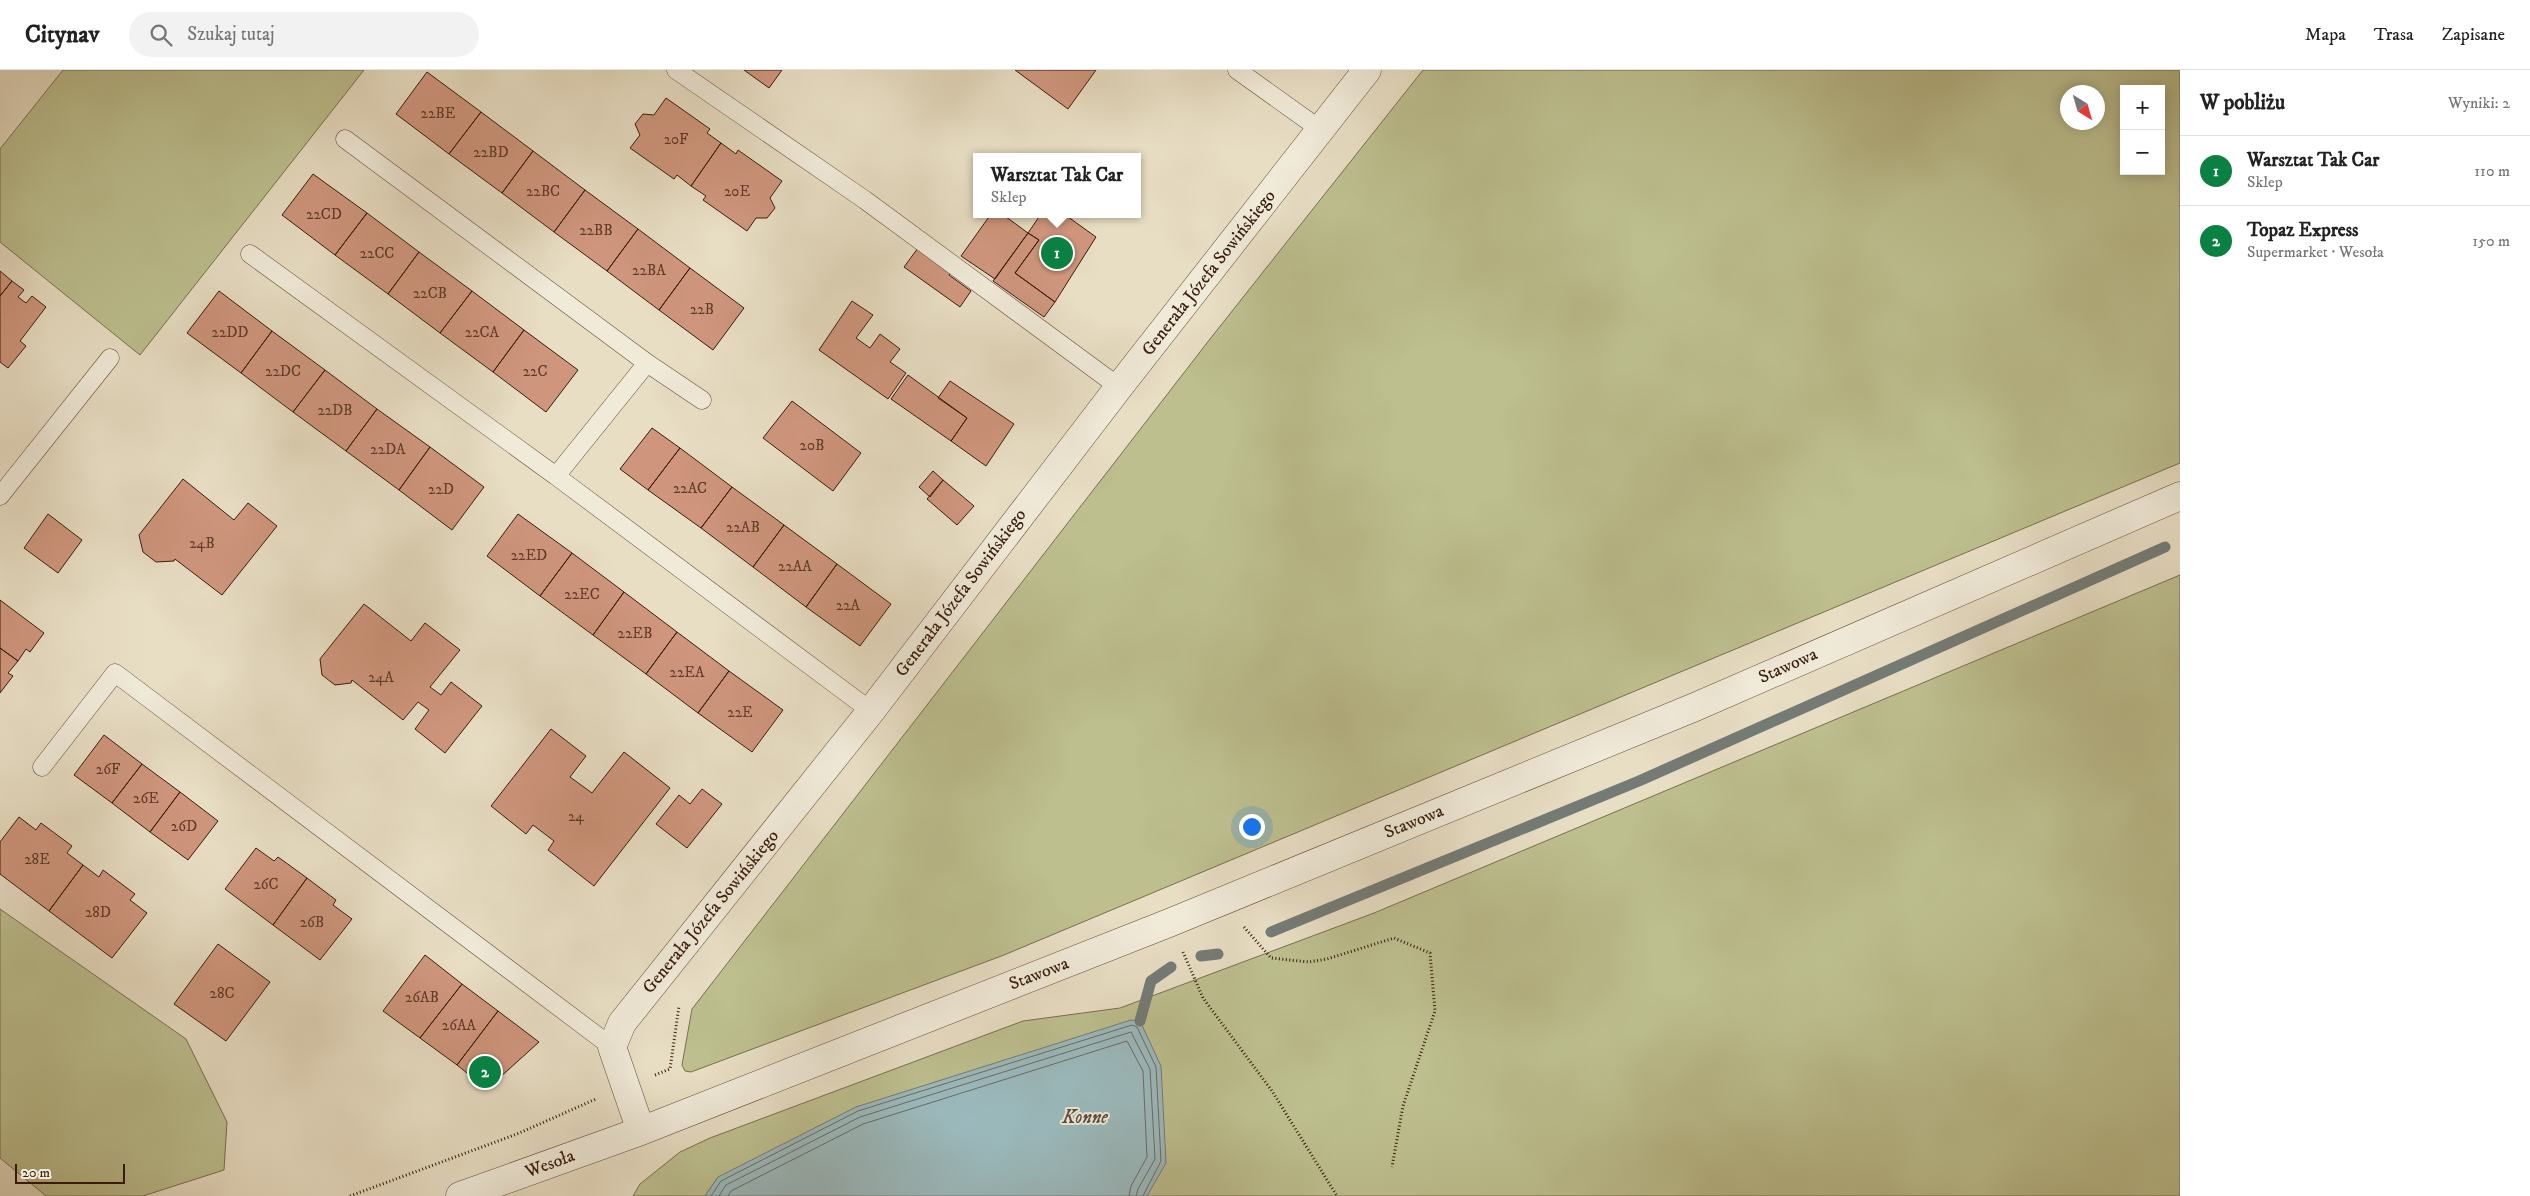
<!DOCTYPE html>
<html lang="pl">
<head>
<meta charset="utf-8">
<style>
	:root { --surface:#fff; --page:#f2f2f2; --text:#222; --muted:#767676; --line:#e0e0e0; --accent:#0b8043 }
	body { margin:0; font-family:"IM FELL DW Pica",serif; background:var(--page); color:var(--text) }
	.controls { position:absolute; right:15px; top:15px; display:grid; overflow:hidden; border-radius:0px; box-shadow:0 2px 12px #0003 }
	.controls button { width:45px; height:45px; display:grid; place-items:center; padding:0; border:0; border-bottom:1px solid var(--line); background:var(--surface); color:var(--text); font:25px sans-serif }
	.compass { position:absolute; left:2060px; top:15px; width:45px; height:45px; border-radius:50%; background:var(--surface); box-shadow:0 2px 12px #0003; rotate:143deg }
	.scale { position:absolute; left:15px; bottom:12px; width:110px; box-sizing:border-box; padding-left:5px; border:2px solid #391c0b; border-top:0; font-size:14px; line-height:18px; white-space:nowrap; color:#391c0b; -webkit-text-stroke:4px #f0ead9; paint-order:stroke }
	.you { position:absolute; left:1251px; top:756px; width:18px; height:18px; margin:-12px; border:4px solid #fff; border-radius:50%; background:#1a73e8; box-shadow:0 0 0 8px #1a73e833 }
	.badge { display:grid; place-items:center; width:32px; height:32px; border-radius:50%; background:var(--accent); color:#fff; font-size:16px; font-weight:700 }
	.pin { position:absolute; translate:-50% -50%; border:2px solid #fff; box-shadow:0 1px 5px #0006 }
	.popup { position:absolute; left:973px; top:83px; width:168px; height:65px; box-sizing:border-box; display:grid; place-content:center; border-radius:0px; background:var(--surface); filter:drop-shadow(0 1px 4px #0005); font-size:16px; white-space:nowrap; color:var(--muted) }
	.popup b { font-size:19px; color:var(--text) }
	.popup::after { content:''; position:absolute; left:50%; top:100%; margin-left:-10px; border:10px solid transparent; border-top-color:var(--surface) }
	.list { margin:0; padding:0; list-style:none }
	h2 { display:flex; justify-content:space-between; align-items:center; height:65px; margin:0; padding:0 20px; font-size:21px }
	h2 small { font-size:16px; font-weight:400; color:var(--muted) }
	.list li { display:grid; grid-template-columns:32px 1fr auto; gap:15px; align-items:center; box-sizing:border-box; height:70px; padding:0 20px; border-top:1px solid var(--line) }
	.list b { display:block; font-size:19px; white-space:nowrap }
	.list p { margin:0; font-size:16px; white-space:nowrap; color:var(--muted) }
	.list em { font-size:16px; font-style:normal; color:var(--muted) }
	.icon { flex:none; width:28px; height:28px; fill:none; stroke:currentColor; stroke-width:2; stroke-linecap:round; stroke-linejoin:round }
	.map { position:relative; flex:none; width:2180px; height:1126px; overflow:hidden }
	header { display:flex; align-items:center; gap:30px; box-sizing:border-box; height:70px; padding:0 25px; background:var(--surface); border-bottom:1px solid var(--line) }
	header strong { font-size:24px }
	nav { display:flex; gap:28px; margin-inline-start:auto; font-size:18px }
	.search { width:350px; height:45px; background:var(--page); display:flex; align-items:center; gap:12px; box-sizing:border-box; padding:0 18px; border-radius:28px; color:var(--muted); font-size:19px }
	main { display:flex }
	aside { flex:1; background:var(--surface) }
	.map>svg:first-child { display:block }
	.green { fill:#bdbf8f; stroke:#7b6e4d; fill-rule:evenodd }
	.water { fill:#9bbabe; stroke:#747b76 }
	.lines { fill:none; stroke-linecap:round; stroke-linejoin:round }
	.shore { stroke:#6a6b64; stroke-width:1 }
	.stream { stroke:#747b76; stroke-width:11 }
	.building { fill:#cf967d; stroke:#391c0b }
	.service-casing { stroke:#654c39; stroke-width:19 }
	.minor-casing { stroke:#654c39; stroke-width:29 }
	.path { stroke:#391c0b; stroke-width:3; stroke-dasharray:1 2.5; stroke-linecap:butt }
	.service { stroke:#f0ead9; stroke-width:18 }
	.minor { stroke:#f0ead9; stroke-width:28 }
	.labels { text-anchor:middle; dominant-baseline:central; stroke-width:4; stroke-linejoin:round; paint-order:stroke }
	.number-label { font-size:15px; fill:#5e3a28 }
	.street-label { font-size:18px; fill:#391c0b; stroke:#f0ead9 }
	.water-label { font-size:19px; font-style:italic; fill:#564b41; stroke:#f0ead9 }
</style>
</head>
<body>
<header>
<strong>Citynav</strong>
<div class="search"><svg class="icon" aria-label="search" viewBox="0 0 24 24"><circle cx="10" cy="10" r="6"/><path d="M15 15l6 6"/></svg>Szukaj tutaj</div>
<nav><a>Mapa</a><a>Trasa</a><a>Zapisane</a></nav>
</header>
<main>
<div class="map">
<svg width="2180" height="1126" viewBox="0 0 2180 1126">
	<rect width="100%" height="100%" fill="#e8dec4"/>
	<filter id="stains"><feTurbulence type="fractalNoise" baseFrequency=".004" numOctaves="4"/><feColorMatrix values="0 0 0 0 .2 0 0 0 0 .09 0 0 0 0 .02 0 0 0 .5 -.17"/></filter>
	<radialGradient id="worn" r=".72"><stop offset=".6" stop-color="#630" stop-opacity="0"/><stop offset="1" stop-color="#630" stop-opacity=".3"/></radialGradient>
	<path class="green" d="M63,0H364L140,285L0,172V79Z
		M1423,0H2180V393L1004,885L691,1002L685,1001L682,995L692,939L1210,269ZM2124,19H2161V101H2124ZM2068,22H2098V52H2068Z
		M2180,505V1126H1120L718,1107L705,1126H633L640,1114L680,1082L710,1068L1023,951L1120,938L1374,843Z
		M0,839L186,969L227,1052L224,1100L143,1126H46L0,1088Z"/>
	<path class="water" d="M1131,950L1140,951L1161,996L1166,1093L1147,1126H705L718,1107L856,1037Z"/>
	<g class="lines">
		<path class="shore" d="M711,1126L721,1111L858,1041L1132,955L1137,957L1156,997L1161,1091L1143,1126
			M719,1126L726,1115L860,1047L1131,962L1150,999L1155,1089L1138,1119L1136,1126
			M728,1126L731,1121L863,1054L1127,971L1143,1001L1147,1087L1131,1116L1129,1126"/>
		<path class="stream" d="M1271,862L1639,711L2165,477
			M1201,886L1218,884
			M1140,951L1151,911L1171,897"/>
	</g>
	<path class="building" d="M744,0H782L769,18Z
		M1015,0H1096L1068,39Z
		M427,2L481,42L449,84L396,44Z
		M666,28L710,59L707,63L721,73L691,116L677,105L674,109L630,78L640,65L635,54L643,44L654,45Z
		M481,42L533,81L502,123L449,84Z
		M721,73L736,84L738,80L782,111L770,128L775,138L767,148H756L747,161L703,130L706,126L691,116Z
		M533,81L585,120L554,162L502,123Z
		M313,104L367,143L335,185L282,145Z
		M585,120L638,159L607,201L554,162Z
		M367,143L419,182L388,224L335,185Z
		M991,144H1002L1028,163L995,209L961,186Z
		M1041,144H1064L1096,167L1055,232L1015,203L1039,170L1028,163Z
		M638,159L690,198L659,240L607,201Z
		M1028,163L1039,170L1015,203L1055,232L1044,247L993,211Z
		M918,178L951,202L949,205L971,221L960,237L904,197Z
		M419,182L472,221L440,263L388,224Z
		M690,198L744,238L713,280L659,240Z
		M0,201L12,211L0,226Z
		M12,211L24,220L18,227L26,233L32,226L46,237L20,271L26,276L8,298L0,292V226Z
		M219,221L272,261L241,303L187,263Z
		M472,221L524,260L493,302L440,263Z
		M852,231L873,245L856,268L870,278L880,264L900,279L890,292L906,303L888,329L819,280Z
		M524,260L578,300L546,342L493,302Z
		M272,261L325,300L293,342L241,303Z
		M325,300L377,339L346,381L293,342Z
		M908,305L967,348L951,371L891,329Z
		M950,311L1014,354L986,396L951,371L967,348L938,328Z
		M792,331L861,383L833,421L763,368Z
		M377,339L430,377L399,420L346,381Z
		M652,358L680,378L648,420L620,399Z
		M430,377L484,417L452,460L399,420Z
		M680,378L732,417L701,458L648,420Z
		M933,401L943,410L930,427L919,417Z
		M183,409L234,450L248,433L277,456L222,525L175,489L174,491L156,492L143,482L139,465Z
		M943,410L974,436L957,455L927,429Z
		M732,417L784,455L753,497L701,458Z
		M48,444L82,470L58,503L24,478Z
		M518,444L572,483L540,526L487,486Z
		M784,455L837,494L806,537L753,497Z
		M572,483L624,522L593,565L540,526Z
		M837,494L891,534L860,576L806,537Z
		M624,522L677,562L646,604L593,565Z
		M0,530L44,563L30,582L26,579L18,591L0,578Z
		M364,534L411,571L425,553L460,580L430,617L441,625L451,612L482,636L445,683L415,659L429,640L418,632L403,650L352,610L351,613L335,615L322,605L320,589Z
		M677,562L729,601L698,643L646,604Z
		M0,578L18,591L8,603L13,606L0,623Z
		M729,601L783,640L752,682L698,643Z
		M551,659L586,686L570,707L592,723L624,682L670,718L594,816L548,780L554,771L533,755L526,764L491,736Z
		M104,665L142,694L112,733L74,705Z
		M142,694L180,722L150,762L112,733Z
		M702,719L722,734L687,778L656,754L679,725L690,734Z
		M180,722L218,751L188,790L150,762Z
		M19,747L36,760L41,753L72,776L67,783L83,795L49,841L0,804V772Z
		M256,778L274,791L278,787L307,808L273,855L225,819Z
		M83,795L99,807L103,800L135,824L130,830L147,843L112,888L49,841Z
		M307,808L336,830L333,835L352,849L320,890L273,855Z
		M218,874L270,912L226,971L174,934Z
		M425,885L462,914L420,968L383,941Z
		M462,914L498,941L457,995L420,968Z
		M498,941L539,972L487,1019L457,995Z"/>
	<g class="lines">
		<defs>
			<path id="service" d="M676,0L865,130L1119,317
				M1237,0L1321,60
				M345,69L647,293L556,406L871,641
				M250,184L556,406
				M647,293L702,330
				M0,426L110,288
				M42,697L115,603L612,977"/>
			<path id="minor" d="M641,1061L612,977L622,953L871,641L1119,317L1367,0
				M460,1126L641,1061L1169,853L1695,637L2180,426"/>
		</defs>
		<use href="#service" class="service-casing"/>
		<use href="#minor" class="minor-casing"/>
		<path class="path" d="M1244,857L1271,888L1309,892L1327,889L1394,868L1430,883L1435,941L1403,1036L1392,1097
			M1183,882L1203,928L1272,1021L1337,1126
			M655,1005L670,999L679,936
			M350,1126L517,1064L596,1029"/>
		<use href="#service" class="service"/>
		<use href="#minor" class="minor"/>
	</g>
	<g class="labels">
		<g class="number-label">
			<text x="438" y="43">22BE</text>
			<text x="676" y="69">20F</text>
			<text x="491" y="82">22BD</text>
			<text x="543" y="121">22BC</text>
			<text x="737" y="121">20E</text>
			<text x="324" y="144">22CD</text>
			<text x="596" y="160">22BB</text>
			<text x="377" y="183">22CC</text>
			<text x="649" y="200">22BA</text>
			<text x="430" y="223">22CB</text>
			<text x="702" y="239">22B</text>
			<text x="230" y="262">22DD</text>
			<text x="482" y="262">22CA</text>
			<text x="283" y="301">22DC</text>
			<text x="535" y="301">22C</text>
			<text x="335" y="340">22DB</text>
			<text x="812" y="375">20B</text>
			<text x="388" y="379">22DA</text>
			<text x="690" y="418">22AC</text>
			<text x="441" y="419">22D</text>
			<text x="743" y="457">22AB</text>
			<text x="202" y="473">24B</text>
			<text x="529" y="485">22ED</text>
			<text x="795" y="496">22AA</text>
			<text x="582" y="524">22EC</text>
			<text x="848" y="535">22A</text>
			<text x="635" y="563">22EB</text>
			<text x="687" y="602">22EA</text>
			<text x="381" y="607">24A</text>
			<text x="740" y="642">22E</text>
			<text x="108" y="699">26F</text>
			<text x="146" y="728">26E</text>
			<text x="576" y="746">24</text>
			<text x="184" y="756">26D</text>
			<text x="37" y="789">28E</text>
			<text x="266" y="814">26C</text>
			<text x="98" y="842">28D</text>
			<text x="312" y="852">26B</text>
			<text x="222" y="923">28C</text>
			<text x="422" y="927">26AB</text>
			<text x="459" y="955">26AA</text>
		</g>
		<g class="street-label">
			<text transform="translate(1209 203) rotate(-52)">Generała Józefa Sowińskiego</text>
			<text transform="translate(961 523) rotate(-53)">Generała Józefa Sowińskiego</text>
			<text transform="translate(1788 596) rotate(-24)">Stawowa</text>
			<text transform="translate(1414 752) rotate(-22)">Stawowa</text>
			<text transform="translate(711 842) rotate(-51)">Generała Józefa Sowińskiego</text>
			<text transform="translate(1039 904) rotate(-21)">Stawowa</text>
			<text transform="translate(550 1094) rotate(-20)">Wesoła</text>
		</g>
		<g class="water-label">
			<text x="1085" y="1047">Konne</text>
		</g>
	</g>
	<rect width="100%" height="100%" filter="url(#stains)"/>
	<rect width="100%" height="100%" fill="url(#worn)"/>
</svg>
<div class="controls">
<button>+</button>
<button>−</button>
</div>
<svg class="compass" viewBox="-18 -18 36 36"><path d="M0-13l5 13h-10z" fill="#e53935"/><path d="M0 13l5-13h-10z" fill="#767676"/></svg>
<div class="scale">20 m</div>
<div class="you"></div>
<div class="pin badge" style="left:1057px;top:183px">1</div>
<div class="popup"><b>Warsztat Tak Car</b>Sklep</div>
<div class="pin badge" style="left:485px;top:1002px">2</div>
</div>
<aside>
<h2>W pobliżu<small>Wyniki: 2</small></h2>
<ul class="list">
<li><span class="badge">1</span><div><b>Warsztat Tak Car</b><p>Sklep</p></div><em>110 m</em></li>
<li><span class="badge">2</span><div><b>Topaz Express</b><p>Supermarket · Wesoła</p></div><em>150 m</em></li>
</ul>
</aside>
</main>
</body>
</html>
